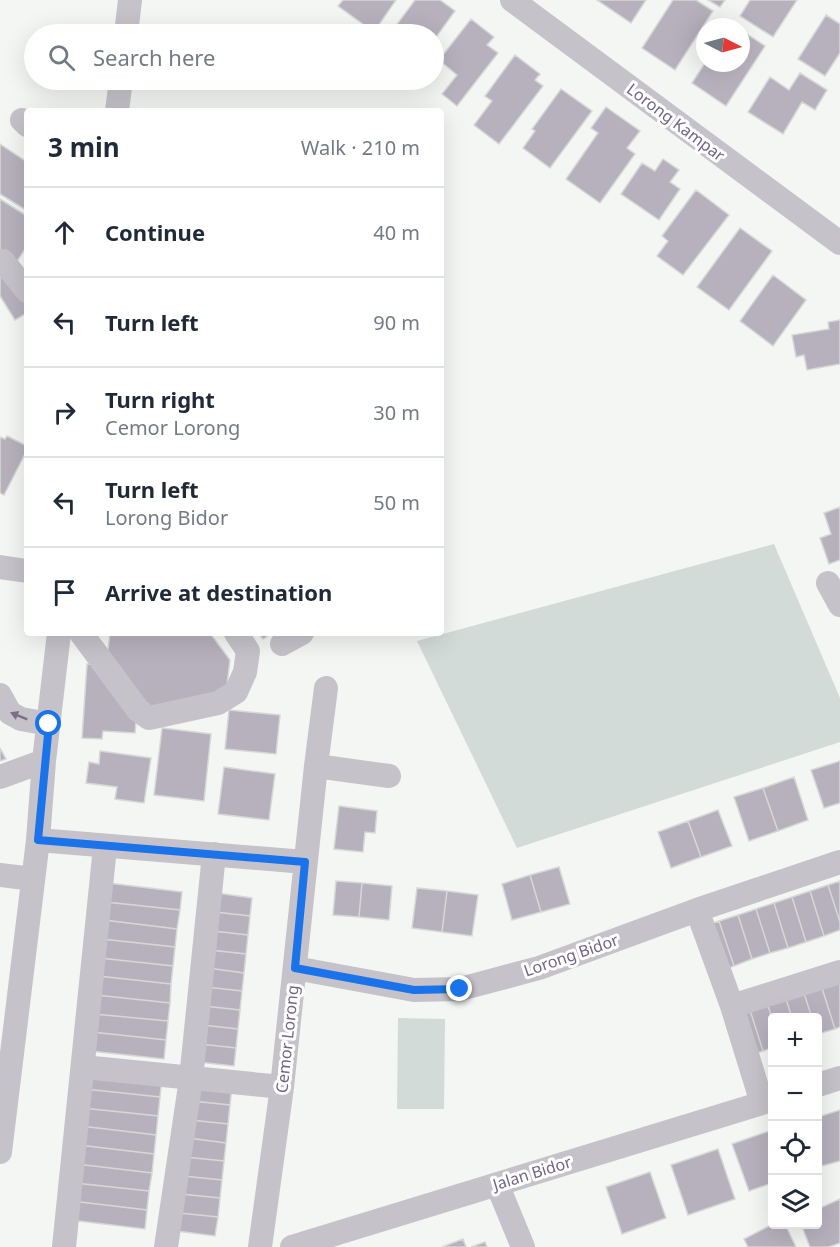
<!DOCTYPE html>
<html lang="en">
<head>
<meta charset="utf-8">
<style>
	:root { --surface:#fff; --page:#f2f2f3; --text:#1f2937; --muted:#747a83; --line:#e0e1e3 }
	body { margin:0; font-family:"Noto Sans",sans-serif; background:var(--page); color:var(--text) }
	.controls { position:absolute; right:18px; bottom:18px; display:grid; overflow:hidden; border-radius:6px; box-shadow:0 6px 24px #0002 }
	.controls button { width:54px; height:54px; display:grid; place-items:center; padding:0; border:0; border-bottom:2px solid var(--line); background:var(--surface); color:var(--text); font:30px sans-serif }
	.compass { position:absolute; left:696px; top:18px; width:54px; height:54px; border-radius:50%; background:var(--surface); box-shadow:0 6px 24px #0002; rotate:96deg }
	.stop { position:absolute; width:18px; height:18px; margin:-14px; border:4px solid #1a73e8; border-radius:50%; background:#fff }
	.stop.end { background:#1a73e8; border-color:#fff; box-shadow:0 2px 6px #0008 }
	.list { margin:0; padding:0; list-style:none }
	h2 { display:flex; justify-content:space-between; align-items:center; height:78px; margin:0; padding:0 24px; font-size:26px }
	h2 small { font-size:20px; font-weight:400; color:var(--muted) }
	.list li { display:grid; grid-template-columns:39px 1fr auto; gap:18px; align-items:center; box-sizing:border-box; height:90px; padding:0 24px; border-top:2px solid var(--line) }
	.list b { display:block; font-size:22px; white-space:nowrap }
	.list p { margin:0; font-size:20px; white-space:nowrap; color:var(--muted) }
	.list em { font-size:20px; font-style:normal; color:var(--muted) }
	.icon { flex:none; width:33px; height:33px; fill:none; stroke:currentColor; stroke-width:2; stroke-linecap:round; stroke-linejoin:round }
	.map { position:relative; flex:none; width:840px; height:1247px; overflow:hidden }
	.search { position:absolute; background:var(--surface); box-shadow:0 6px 24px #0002; left:24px; top:24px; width:420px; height:66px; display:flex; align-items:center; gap:15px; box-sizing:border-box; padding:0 21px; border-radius:33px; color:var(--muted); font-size:22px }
	.panel { position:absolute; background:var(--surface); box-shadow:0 6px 24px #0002; left:24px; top:108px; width:420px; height:528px; border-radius:6px }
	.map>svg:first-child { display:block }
	.green { fill:#d2dbd8 }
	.building { fill:#b6b1bd; stroke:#d6d8d6; stroke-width:1.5 }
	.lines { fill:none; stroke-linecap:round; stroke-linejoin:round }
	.minor { stroke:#c5c2c9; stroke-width:24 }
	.oneway { fill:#7c6e8b }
	.route { stroke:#1a73e8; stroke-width:8 }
	.labels { text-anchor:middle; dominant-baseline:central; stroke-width:6; stroke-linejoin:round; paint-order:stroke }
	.street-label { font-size:16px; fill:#746584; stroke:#fff }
</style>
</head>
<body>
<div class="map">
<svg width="840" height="1247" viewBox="0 0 840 1247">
	<rect width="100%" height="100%" fill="#f3f6f3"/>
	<path class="green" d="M774,544L840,698V742L517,848L417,641Z
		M398,1018L445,1019L444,1109H397Z"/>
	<path class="building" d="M343,0H396L374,32L338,6Z
		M415,0H440L455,11L434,40V34H405L395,27Z
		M597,0H646L631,23Z
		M673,0H696L713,11L675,70L642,48Z
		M708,0H725L720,7Z
		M750,0H797L773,37L740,16Z
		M826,15L840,24V53L825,76L798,59Z
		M471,19L494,37L487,45L498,53L457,106L442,94L457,75L439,60Z
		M741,30L765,46L726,106L692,83L705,63H741Z
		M515,55L540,74L535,80L543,86L499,144L474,125L492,101L485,96Z
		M800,73L827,90L815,110L802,102L783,134L748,112L770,77L789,90Z
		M561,89L592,111L550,168L523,148L535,131L532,129Z
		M606,107L640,131L627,148L635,154L600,203L566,179L598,133L591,128Z
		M0,144L27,162V205L24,209L0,194Z
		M663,159L679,170L670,182L680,189L659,220L621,194L642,163L655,171Z
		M696,190L729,215L683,275L657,256L668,241L662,236Z
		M0,199L27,216V246L16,263L0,253Z
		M740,228L772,251L729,310L697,287Z
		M0,259L27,301V313L15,320L0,296Z
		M773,275L806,300L773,346L740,321Z
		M840,320V364L807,370L804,355L796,357L792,335L829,329L828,322Z
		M7,436L27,446V450L4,495L0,493V437L5,439Z
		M840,507V560L829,564L820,538L831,534L824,513Z
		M110,633H210L230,660L226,693L151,717L107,658Z
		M258,633H272L263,639Z
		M87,664L100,665L137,710L135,733L103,731L102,739L82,738Z
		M229,710L280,715L276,754L225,749Z
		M162,728L211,734L204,801L154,795Z
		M0,748L6,759L0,761Z
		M100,751L151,758L144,803L115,799L117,787L86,783L89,762L99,764Z
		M840,761V803L824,808L811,770Z
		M224,767L275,774L269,820L218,814Z
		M794,777L808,820L778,831L763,788Z
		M763,788L778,831L749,841L734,797Z
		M339,806L377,811L375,833L365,832L363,852L334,849Z
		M718,810L732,846L701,857L688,821Z
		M688,821L701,857L671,868L658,832Z
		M559,867L570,904L541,912L530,875Z
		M530,875L541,912L512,920L502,884Z
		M336,881L362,883L359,917L333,915Z
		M840,881V922L828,885Z
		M108,883L182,892L180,910L106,902Z
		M362,883L392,886L389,920L359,917Z
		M828,885L840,922V930L824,936L810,891Z
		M417,888L447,891L442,932L412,928Z
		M447,891L478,895L472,936L442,932Z
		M810,891L824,936L806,942L792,897Z
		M217,893L252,898L250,916L215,912Z
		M792,897L806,942L788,948L774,903Z
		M106,902L180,910L177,929L104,920Z
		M774,903L788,948L770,953L756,909Z
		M756,909L770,953L752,959L738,915Z
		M215,912L250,916L248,935L213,931Z
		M738,915L752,959L734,966L719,921Z
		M104,920L177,929L175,947L102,939Z
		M719,921L734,966L716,972L702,927Z
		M213,931L248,935L246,954L210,950Z
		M102,939L175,947L173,966L100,958Z
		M210,950L246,954L244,973L208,968Z
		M100,958L173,966L171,984L98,976Z
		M208,968L244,973L242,991L206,987Z
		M98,976L171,984L170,1003L96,995Z
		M840,981V1027L835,1029L821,985Z
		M821,985L835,1029L818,1034V1018H812L803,990Z
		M206,987L242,991L240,1010L204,1006Z
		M803,990L812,1018H792L785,996Z
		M96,995L170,1003L168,1021L94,1014Z
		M785,996L792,1018L772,1019L767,1002Z
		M767,1002L772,1019V1048L763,1051L749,1007Z
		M204,1006L240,1010L238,1029L202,1025Z
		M749,1007L763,1051L744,1057L731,1013Z
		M94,1014L168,1021L166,1040L92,1032Z
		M202,1025L238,1029L236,1048L200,1044Z
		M92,1032L166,1040L164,1059L90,1051Z
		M200,1044L236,1048L234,1066L198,1062Z
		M88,1070L162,1078L160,1097L85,1089Z
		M194,1082L232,1087L230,1105L192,1101Z
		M85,1089L160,1097L158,1116L83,1108Z
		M192,1101L230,1105L228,1124L190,1120Z
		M83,1108L158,1116L156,1135L81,1126Z
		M840,1110V1161L818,1167V1117Z
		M190,1120L228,1124L226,1143L188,1138Z
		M81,1126L156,1135L154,1154L79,1145Z
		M772,1130V1183L749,1191L732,1144Z
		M188,1138L226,1143L224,1161L185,1157Z
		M79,1145L154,1154L152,1173L77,1164Z
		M718,1149L735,1199L688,1215L671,1165Z
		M185,1157L224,1161L222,1180L183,1176Z
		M77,1164L152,1173L149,1191L75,1183Z
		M650,1172L666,1218L622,1234L606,1187Z
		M183,1176L222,1180L220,1198L181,1194Z
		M75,1183L149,1191L147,1210L72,1201Z
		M181,1194L220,1198L218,1217L179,1213Z
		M840,1199V1243L829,1247H810L801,1224H818V1209Z
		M72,1201L147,1210L145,1229L71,1220Z
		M179,1213L218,1217L215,1236L177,1231Z
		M773,1224H785L796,1247H748L744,1239Z
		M463,1239L466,1247H442Z
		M485,1242L487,1247H471Z"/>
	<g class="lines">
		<path class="minor" d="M512,0L840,243
			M126,34L130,0
			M117,111L121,80
			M22,120L27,125
			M3,261L27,291
			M0,567L27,571
			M828,583L840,605
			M81,633L138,710L149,718L218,703L236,692L245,672L248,651L236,633
			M282,644L302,633
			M0,695L10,713L21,719L49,724
			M316,766L389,776
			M0,777L44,761
			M38,840L305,862
			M0,875L33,879
			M697,910L732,1006L762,1103
			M295,968L414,990L460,989L539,968L697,910L840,862
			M732,1006L840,972
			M83,1067L282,1087
			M818,1085L840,1078
			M0,1152L38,840L44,761L59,633
			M497,1184L523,1247
			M64,1247L105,847
			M166,1247L191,1079L214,854
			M260,1247L282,1087L316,766L326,688
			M292,1247L772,1100"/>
	</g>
	<defs><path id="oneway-solid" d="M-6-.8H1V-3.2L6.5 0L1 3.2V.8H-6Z" transform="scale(1.5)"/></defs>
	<use class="oneway" href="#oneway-solid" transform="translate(19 716) rotate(-158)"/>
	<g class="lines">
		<path class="route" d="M49,724L38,840L305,862L295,968L414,990L460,989"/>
	</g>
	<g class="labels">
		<g class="street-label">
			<text transform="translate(676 122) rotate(37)">Lorong Kampar</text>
			<text transform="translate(571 955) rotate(-19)">Lorong Bidor</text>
			<text transform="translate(287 1039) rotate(-84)">Cemor Lorong</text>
			<text transform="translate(532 1173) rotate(-17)">Jalan Bidor</text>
		</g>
	</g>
</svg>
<div class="controls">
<button>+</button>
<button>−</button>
<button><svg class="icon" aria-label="locate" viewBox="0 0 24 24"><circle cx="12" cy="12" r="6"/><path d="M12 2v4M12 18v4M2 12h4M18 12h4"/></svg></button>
<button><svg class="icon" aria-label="layers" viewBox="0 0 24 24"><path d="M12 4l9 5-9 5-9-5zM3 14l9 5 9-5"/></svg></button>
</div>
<svg class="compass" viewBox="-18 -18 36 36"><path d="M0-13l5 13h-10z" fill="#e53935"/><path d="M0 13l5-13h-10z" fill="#747a83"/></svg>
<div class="stop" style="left:49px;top:724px"></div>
<div class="stop end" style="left:460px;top:989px"></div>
<div class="search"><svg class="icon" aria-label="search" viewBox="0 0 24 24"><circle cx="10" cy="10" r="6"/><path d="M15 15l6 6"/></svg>Search here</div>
<section class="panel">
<h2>3 min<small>Walk · 210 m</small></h2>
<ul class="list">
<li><svg class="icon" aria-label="ahead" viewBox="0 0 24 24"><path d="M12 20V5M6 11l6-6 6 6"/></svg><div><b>Continue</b></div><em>40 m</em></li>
<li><svg class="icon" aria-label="left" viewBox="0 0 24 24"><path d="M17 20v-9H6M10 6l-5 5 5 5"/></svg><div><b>Turn left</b></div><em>90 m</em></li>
<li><svg class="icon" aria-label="right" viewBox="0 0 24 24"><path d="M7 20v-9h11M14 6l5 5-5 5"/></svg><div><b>Turn right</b><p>Cemor Lorong</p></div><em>30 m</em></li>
<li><svg class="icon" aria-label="left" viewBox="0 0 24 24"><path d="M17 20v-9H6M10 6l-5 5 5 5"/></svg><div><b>Turn left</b><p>Lorong Bidor</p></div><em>50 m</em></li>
<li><svg class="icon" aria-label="arrive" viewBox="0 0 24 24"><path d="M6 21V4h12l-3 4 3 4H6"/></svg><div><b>Arrive at destination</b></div></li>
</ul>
</section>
</div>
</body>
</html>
